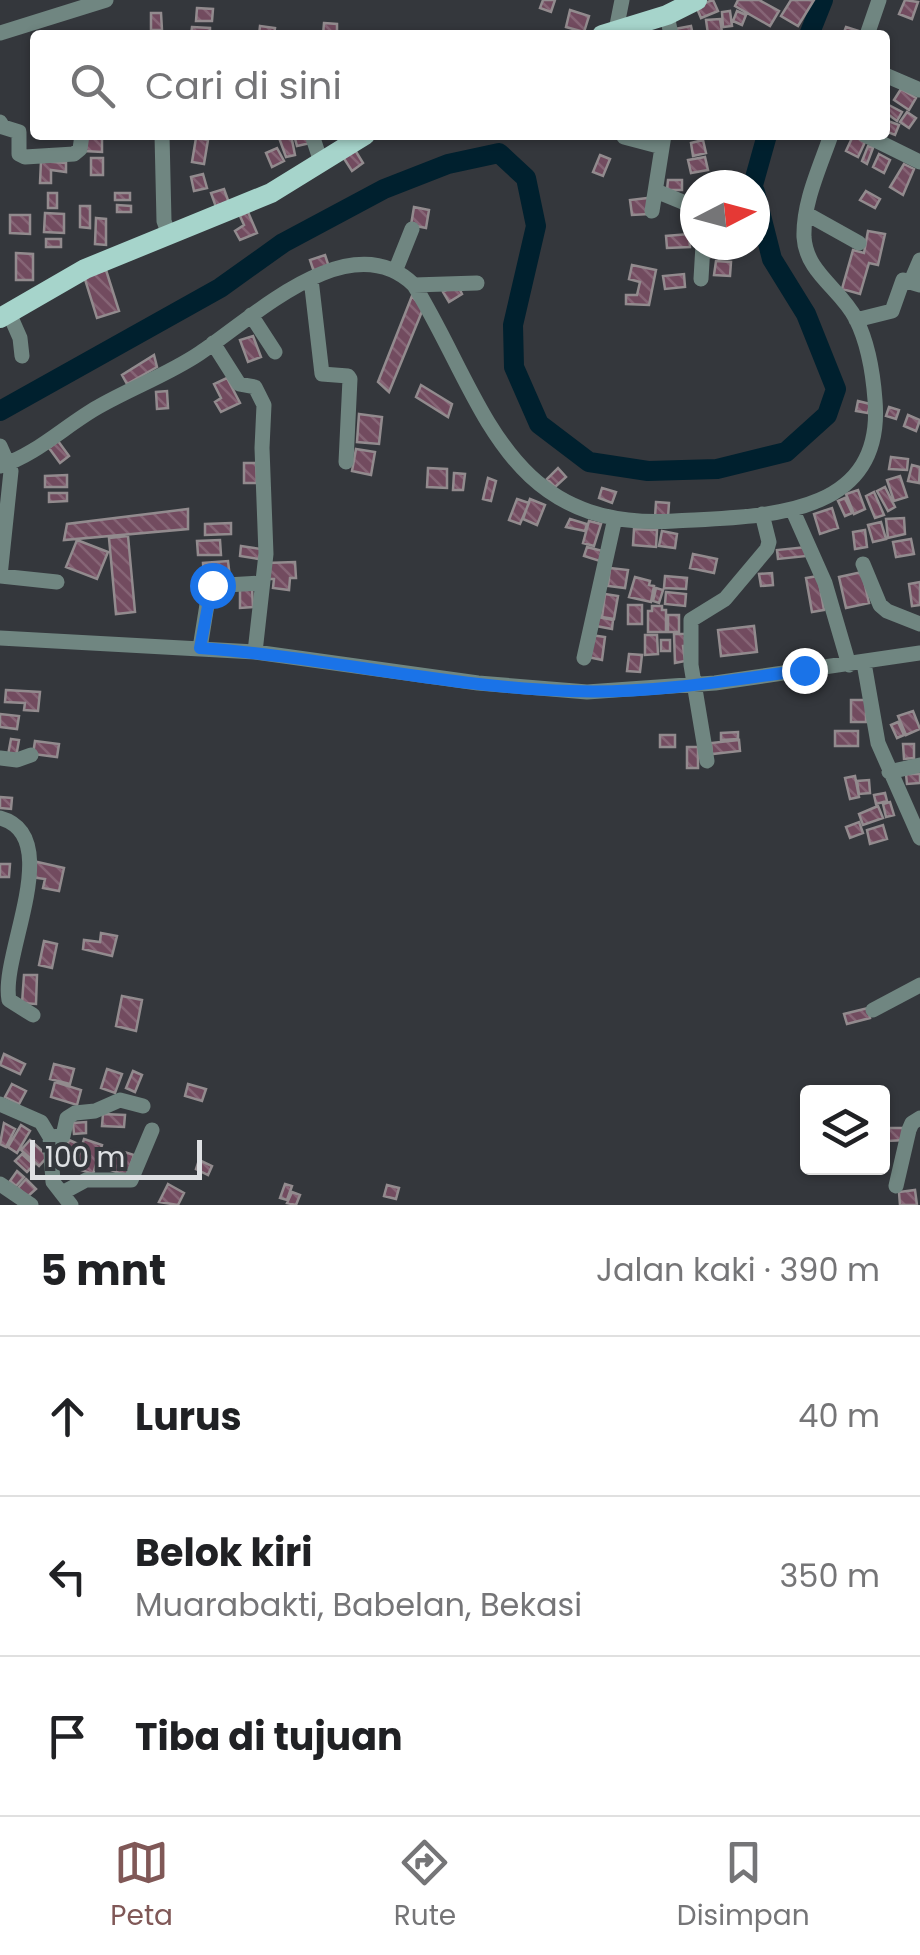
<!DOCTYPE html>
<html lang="id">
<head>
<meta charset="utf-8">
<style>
	:root { --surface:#fff; --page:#f6f6f6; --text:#202124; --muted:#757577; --line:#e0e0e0; --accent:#805857 }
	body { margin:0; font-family:Poppins,sans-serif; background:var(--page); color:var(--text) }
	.controls { position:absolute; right:30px; bottom:30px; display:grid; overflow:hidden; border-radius:10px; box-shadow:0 2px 8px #0004 }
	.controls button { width:90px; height:90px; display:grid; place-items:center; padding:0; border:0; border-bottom:2px solid var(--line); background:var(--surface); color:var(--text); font:50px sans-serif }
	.compass { position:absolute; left:680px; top:170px; width:90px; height:90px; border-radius:50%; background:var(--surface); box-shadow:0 2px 8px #0004; rotate:84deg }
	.scale { position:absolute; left:30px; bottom:25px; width:172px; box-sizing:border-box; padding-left:10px; border:5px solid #dee0e3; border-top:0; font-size:28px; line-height:35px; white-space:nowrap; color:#dee0e3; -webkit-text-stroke:8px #34373c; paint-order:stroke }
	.stop { position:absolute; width:30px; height:30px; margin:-22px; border:8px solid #1a73e8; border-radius:50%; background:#fff }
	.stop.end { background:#1a73e8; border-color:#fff; box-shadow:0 2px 10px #0008 }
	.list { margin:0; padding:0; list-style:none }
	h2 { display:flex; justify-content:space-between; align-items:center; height:130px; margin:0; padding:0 40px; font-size:42px }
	h2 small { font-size:32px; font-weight:400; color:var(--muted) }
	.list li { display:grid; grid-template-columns:65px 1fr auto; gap:30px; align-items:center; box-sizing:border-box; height:160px; padding:0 40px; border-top:2px solid var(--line) }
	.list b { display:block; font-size:38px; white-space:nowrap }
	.list p { margin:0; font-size:32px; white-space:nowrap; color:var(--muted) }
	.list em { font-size:32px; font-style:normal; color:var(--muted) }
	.icon { flex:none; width:55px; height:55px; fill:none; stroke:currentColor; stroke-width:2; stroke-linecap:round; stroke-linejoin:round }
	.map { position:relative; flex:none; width:920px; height:1205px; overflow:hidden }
	.search { position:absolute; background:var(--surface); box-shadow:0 2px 8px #0004; left:30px; right:30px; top:30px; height:110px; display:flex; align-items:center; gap:25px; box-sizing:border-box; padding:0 35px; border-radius:10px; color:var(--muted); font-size:38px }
	.sheet { height:610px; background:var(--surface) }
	nav { display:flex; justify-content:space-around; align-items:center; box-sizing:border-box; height:140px; border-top:2px solid var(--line); background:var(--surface); font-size:28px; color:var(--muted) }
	nav a { display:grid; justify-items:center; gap:5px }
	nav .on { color:var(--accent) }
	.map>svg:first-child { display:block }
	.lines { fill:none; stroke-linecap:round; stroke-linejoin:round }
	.river { stroke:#00202e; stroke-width:20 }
	.building { fill:url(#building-back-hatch); stroke:#928b8e; stroke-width:2.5 }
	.minor { stroke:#708681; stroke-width:15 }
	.major { stroke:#a6d4cb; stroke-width:20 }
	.route { stroke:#1a73e8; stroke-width:12 }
</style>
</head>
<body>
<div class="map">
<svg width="920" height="1205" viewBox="0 0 920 1205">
	<defs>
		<pattern id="building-back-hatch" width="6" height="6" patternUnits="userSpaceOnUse" patternTransform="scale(2.5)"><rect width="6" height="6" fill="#724b5f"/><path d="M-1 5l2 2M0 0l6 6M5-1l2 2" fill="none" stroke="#866576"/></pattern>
	</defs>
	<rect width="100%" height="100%" fill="#34373c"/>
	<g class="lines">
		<path class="river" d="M809,35L823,0
			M753,185L767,135
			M0,411L220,288L283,243L384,189L448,164L499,153L526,178L536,226L513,325L514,367L539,424L589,462L648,471L717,469L786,452L827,415L836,389L806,314L772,259L755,192"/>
	</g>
	<path class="building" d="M543,0H555L551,12L540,8Z
		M713,0L718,11L701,18L696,6Z
		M738,0H759L779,11L770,26L735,6Z
		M791,0H814L798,26L781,16Z
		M905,0L918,2L912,19L899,14Z
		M197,8L213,9L212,21H196Z
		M570,10L589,16L584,32L566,27Z
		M730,11L732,26L723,27L722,12Z
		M737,11L746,15L742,25L733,21Z
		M151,13H161L162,30H151Z
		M720,19L722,32L708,34L706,20Z
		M324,23L337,24V35H323Z
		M260,26L275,28L274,35H259Z
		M691,26L693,35H677L675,29Z
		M192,27L210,28V35H191Z
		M846,27L859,31L858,35H838H843Z
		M901,89L916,98L909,110L894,100Z
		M885,103L902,112L897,121L885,112Z
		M907,112L916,118L909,128L900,122Z
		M885,120L899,125L895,135L885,131Z
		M85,135H102V152L84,151Z
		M278,135H291L295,155L286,157Z
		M294,135H308L310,143L297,146Z
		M853,136L865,142L858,157L846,151Z
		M196,138L208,140L204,164L192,162Z
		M703,140L706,153L693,156L691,143Z
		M868,146L873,148L867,164L862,161Z
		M277,148L284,161L272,167L266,153Z
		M355,150L363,163L352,171L343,157Z
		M879,154L890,160L884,173L873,167Z
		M600,155L610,159L603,176L593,172Z
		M705,157L708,170L691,173L688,160Z
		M91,158H103V175H91Z
		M41,161L66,163V172L51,170V183H40Z
		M904,164L914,169L903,195L890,187Z
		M203,174L207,188L194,191L191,177Z
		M668,180H682V190H667Z
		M224,189L229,203L216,207L211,193Z
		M866,191L880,199L875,208L860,200Z
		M48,193H57V208H48Z
		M115,193H130V200H115Z
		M648,198L649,214L632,215L630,200Z
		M117,205L131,206V212H117Z
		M80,206H90V228L80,227Z
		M414,207L429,210L426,228L411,225Z
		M248,212L257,233L240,240L235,231L244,225L240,216Z
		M45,213L64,214V233L44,232Z
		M10,215H30V234L10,233Z
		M96,218L106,219V245L95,244Z
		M868,231L885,234L878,265L869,263L860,294L842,289L853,250L864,253Z
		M689,234L690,247L667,248L666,236Z
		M46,239H61V247H46Z
		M708,245H725V257H707Z
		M16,253L33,254V280H16Z
		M325,255L329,267L314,272L310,260Z
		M716,261L731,262L730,276L714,275Z
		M632,265L656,270L649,305L626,304V295H637L640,282L629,279Z
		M106,270L119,311L97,318L84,276Z
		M684,274L685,287L665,289L663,276Z
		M457,284L462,294L449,302L443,292Z
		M412,296L423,309L389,392L378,382Z
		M253,336L261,357L248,362L240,340Z
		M154,355L157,367L127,384L122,375Z
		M227,378L240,403L221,412L215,402L221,398L214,384Z
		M421,385L452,404L448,417L416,397Z
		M167,391L168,408L157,409L156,392Z
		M858,401L870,404L868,413L856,411Z
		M889,407L899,410L896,419L886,416Z
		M359,414L382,417L379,444L357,442Z
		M908,415L920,420L916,431L904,426Z
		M58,441L69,456L60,463L49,448Z
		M356,449L375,452L371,475L352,471Z
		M891,457L908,459L907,470L889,469Z
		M244,463H256L257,483H244Z
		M912,465L920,467L919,483L908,481Z
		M428,468L447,469V488L427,487Z
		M558,468L566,477L555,487L547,479Z
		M454,473L465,474L463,490H453Z
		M67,475V487H45V476Z
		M900,476L907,497L894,501L887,480Z
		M488,478L496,481L491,501L483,499Z
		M885,487L895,507L888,511L877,491Z
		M602,488L616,492L612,503L599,498Z
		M858,490L865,509L854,514L846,494Z
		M874,492L884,515L875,518L866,496Z
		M49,493H67V501L49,502Z
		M845,498L852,513L845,516L838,501Z
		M517,499L529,503L520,524L509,520Z
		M530,499L545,505L537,525L523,519Z
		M656,502L669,503L668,517H655Z
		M832,508L838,528L820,534L814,514Z
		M188,509V529L64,540L67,524Z
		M904,518L905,534L888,538L886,519Z
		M570,519L587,524L585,531L566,527Z
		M589,521L601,524L594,546L583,543Z
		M881,522L886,539L873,542L868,525Z
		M231,523V534L205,535V524Z
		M634,529L657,530L656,547L633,545Z
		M865,530L867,547L855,549L853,532Z
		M662,531L677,534L675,548L659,546Z
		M128,536L135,612L116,614L109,538Z
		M911,539L914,554L896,557L893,542Z
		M77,540L108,552L97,579L66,567Z
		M220,540L221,555H198L197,541Z
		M241,546L261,549L259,559L240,556Z
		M587,547L606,552L603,562L584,556Z
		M806,547L807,556L778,559L777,550Z
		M693,554L717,559L714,573L690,568Z
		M228,561L230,578L204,580L203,563Z
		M295,562L296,578H290L289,590L273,588L274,579H268L267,563Z
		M610,568L628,570L625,588L608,586Z
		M862,572L869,603L846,608L839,577Z
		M772,573L773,585L761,586L759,574Z
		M665,576L687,578L686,589L664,588Z
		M818,576L824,610L812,612L806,578Z
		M635,577L650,581L649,585L654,586L651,602L629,597Z
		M920,582V605L912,606L909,584Z
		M252,588L253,607L240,608V589Z
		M656,588L663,590L659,603L653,601Z
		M666,592L686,594L685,606L665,604Z
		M605,594L618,596L614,619L602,617Z
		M628,605H642V624H628Z
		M652,606H662V610H666V632H648V611H652Z
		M668,615H679V632H668Z
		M598,617L613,620L612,629L596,626Z
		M754,626L757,652L721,656L718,630Z
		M674,634H689V646H683L685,661L675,663Z
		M591,635L605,637L602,660L588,657Z
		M645,635H657L658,654L645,655Z
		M661,640H670V651H661Z
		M629,654L642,655L640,672L627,671Z
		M6,690L40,692L38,711L24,710L25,703L5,702Z
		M851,700H866V722H851Z
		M913,711L920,729L906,735L898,716Z
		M0,714L19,716L17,729L0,727Z
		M898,722L904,735L897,738L891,725Z
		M835,731H858V746H835Z
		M738,732V739L721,740V733Z
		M660,735H675V747H660Z
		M11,739L19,740L16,757L8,755Z
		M739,740L740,751L712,754L711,743Z
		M35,741L59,744L57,757L33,754Z
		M903,744H914V758L904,759Z
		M687,747H698V768H687Z
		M906,774H920V783L907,784Z
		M855,776L859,797L850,799L845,778Z
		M869,780L870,793L859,794L857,781Z
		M885,793L887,801L876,804L874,795Z
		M0,797L12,798L11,809L0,808Z
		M890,802L894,815L886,817L883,804Z
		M878,806L883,818L863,825L859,814Z
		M859,822L863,833L850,838L846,827Z
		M883,825L887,839L870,844L867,830Z
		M33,861L64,868L59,891L43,888L45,879L30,877Z
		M0,864H10L9,877H0Z
		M101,933L117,936L112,956L83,949L84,940L100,942Z
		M44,941L57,944L52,968L39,965Z
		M24,975H37L36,1004L22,1003Z
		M122,996L142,1000L136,1031L116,1026Z
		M868,1008L870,1018L847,1024L844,1014Z
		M4,1054L25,1064L20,1074L0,1065Z
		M54,1064L74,1069L70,1084L50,1079Z
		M107,1069L122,1074L115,1093L101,1088Z
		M133,1071L142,1075L135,1092L126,1088Z
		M55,1082L81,1090L77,1105L51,1097Z
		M12,1084L26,1091L19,1104L5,1097Z
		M188,1084L206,1089L202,1101L185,1096Z
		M103,1114L125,1115L124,1127L102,1126Z
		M86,1122V1133L74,1134L73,1123Z
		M4,1123L15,1129L6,1147L0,1144Z
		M21,1125L30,1131L17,1153L8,1147Z
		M888,1128H903L904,1140L888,1141Z
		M84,1139L102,1145L93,1174L75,1168Z
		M30,1140L48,1156L39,1166L21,1150Z
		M69,1140L78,1144L73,1155L65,1152Z
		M118,1150L134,1155L127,1176L111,1170Z
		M22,1154L34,1165L27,1172L15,1161Z
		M199,1160L212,1166L208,1175L196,1169Z
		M17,1171L24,1177L16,1186L10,1181Z
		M26,1179L36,1189L27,1197L18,1188Z
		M168,1184L184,1193L178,1205L159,1202Z
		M285,1184L292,1186L287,1200L280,1198Z
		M387,1185L399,1188L396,1199L384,1196Z
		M915,1190L917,1205H900L899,1192Z
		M292,1192L300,1195L296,1205L287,1203Z"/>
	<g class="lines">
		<path class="minor" d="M667,15L671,35
			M616,30L622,0
			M0,33L106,0
			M867,35L879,0
			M885,75L920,90
			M0,122L3,127L19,132V154L25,157L74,154L80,149L82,135
			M162,135L164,221L169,235
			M312,135L321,162
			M865,135L920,162
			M624,137L662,147
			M656,191L695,207
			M652,211L664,135
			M807,214L859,243
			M396,269L412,229
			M311,279L322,374L348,376L350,379L346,462
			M701,279L703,245
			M911,281L920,260
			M414,285L477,283
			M9,313L20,338L22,356
			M251,315L275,352
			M856,320L892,311L903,280L920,285
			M213,343L239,384L255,387L264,405L262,448L266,554L255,652
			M0,446L11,471L0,576
			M0,466C36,455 66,425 98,407C131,388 169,374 200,353C254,317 350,223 414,285C484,399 504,531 674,521C760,516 885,520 875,400C873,373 868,343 856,319C841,289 806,273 804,237C803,202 820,167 831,135
			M793,511L825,583L849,665
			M863,564L880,605L887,611L920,624
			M0,576L57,582
			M0,638L255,652L478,683L587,692L715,683L920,653
			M200,648L210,586L262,583
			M584,658L615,518
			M864,663L878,743L920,838
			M0,758L17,760L31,755
			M707,761L691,665V620L725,599L767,549L769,542L762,514
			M889,772L920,765
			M0,818C66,836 0,955 9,1000L33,1015
			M873,1010L920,985
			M0,1104L41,1122L50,1137L53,1182L71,1205
			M50,1137L63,1136L67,1118L75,1113L95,1111L120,1100L143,1106
			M0,1184L31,1205
			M896,1186L909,1130L912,1123L920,1118
			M62,1193L86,1180H131L152,1130"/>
		<path class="major" d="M602,35L667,15L697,0
			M0,318L85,269L271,193L365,135"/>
	</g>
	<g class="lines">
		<path class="route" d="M212,585L200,648C324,657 446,687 570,691C648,694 727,681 804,670"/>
	</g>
</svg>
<div class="controls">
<button><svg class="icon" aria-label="layers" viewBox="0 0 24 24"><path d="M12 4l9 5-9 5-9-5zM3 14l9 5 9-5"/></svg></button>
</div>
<svg class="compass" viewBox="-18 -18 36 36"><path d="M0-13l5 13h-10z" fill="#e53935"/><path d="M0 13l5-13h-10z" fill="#757577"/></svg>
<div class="scale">100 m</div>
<div class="stop" style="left:212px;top:585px"></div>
<div class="stop end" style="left:804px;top:670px"></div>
<div class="search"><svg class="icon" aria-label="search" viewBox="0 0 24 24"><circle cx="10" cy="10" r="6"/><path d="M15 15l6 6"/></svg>Cari di sini</div>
</div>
<section class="sheet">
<h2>5 mnt<small>Jalan kaki · 390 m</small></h2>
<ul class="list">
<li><svg class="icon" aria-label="ahead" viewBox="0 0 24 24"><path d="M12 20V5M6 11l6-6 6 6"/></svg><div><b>Lurus</b></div><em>40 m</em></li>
<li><svg class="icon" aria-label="left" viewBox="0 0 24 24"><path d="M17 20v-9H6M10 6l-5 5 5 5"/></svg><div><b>Belok kiri</b><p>Muarabakti, Babelan, Bekasi</p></div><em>350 m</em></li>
<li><svg class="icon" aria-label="arrive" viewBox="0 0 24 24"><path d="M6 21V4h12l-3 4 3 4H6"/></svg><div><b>Tiba di tujuan</b></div></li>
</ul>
</section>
<nav>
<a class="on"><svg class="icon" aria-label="map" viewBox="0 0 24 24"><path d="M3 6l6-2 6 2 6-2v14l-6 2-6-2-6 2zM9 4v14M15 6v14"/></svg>Peta</a>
<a><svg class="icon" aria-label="directions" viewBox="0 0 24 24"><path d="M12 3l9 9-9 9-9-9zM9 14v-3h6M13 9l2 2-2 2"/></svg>Rute</a>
<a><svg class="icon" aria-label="saved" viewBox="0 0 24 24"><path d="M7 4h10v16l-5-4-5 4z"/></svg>Disimpan</a>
</nav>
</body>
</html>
